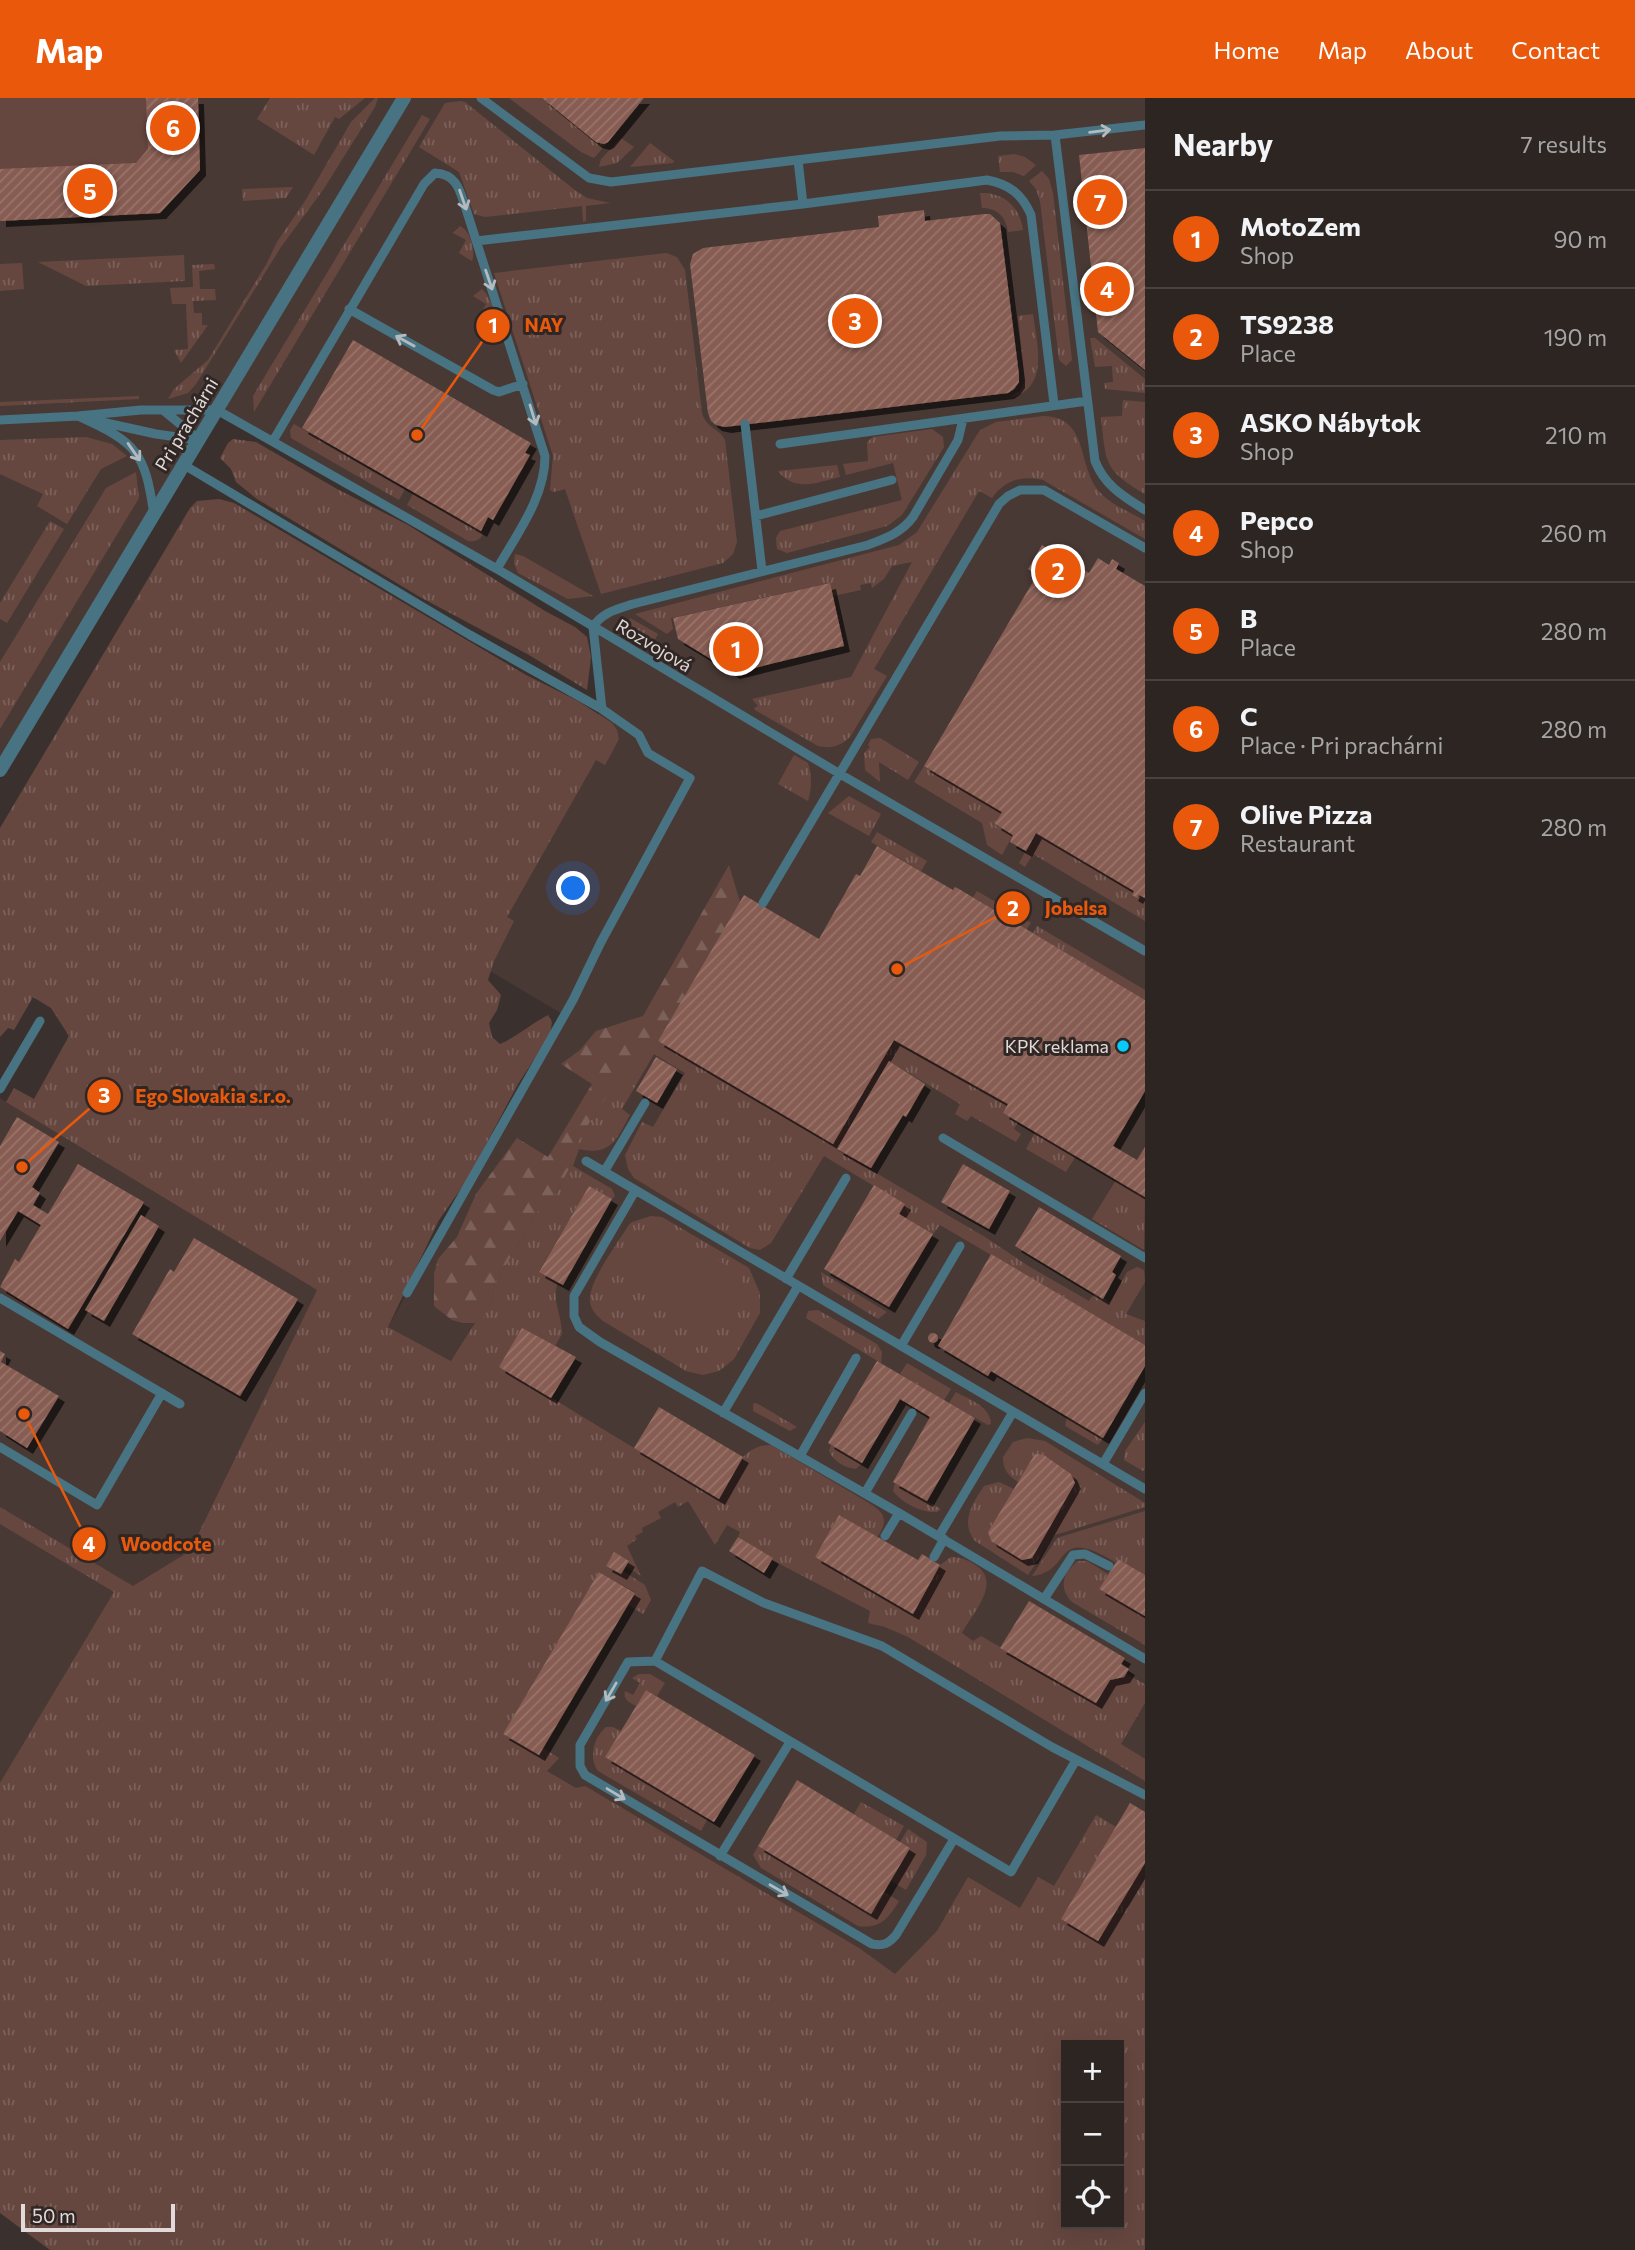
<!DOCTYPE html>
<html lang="en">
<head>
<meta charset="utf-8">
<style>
	:root { --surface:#2c2522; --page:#38312f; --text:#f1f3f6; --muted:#a6a5a5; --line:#484240; --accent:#ea580c }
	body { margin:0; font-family:Commissioner,sans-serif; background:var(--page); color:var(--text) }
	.controls { position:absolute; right:21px; bottom:21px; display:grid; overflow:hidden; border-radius:0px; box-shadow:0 7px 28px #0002 }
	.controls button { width:63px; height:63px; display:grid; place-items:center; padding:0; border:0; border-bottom:2px solid var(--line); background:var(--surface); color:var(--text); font:35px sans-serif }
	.scale { position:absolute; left:21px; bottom:18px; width:154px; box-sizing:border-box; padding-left:7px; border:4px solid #e1dad9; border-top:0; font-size:19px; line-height:24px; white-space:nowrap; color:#e1dad9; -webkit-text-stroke:5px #302725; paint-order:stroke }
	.you { position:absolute; left:574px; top:791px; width:24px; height:24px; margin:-18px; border:5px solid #fff; border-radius:50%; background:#1a73e8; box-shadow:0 0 0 10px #1a73e833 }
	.badge { display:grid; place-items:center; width:46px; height:46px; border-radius:50%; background:var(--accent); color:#fff; font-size:23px; font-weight:700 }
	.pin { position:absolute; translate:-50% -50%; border:4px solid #fff; box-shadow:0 2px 7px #0006 }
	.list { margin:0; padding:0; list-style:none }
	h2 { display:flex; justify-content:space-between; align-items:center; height:91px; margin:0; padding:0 28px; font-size:30px }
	h2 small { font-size:23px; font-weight:400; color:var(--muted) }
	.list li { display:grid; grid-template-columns:46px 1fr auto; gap:21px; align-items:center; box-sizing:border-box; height:98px; padding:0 28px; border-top:2px solid var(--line) }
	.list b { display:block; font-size:26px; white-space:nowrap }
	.list p { margin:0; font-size:23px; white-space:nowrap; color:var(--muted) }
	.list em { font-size:23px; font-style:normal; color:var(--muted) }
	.icon { flex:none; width:38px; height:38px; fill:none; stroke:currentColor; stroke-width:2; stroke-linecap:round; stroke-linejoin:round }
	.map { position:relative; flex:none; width:1145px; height:2152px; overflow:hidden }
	header { display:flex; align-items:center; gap:42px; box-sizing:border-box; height:98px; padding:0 35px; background:var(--accent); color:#fff }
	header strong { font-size:33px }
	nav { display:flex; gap:38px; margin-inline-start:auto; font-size:24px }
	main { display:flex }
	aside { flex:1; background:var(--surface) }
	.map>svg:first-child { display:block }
	.built { fill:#493935 }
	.grass { fill:url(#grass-tufts); fill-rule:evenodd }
	.forest { fill:url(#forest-firs) }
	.park { fill:#664740 }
	.building { fill:url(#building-hatch); filter:url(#shadow) }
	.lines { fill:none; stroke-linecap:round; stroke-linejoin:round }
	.service { stroke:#477382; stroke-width:9 }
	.minor { stroke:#477382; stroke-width:14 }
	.oneway { stroke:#b3bbbf }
	.poi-dot { fill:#06cbf9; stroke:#302725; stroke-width:2.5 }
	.labels { text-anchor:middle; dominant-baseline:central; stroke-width:6; stroke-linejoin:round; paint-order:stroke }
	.street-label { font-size:18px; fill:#e1dad9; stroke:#302725 }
	.poi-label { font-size:18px; fill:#e1dad9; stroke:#302725; text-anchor:end }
	.leader { fill:none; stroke:#e8590c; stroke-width:2.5 }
	.callout-dot { fill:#e8590c; stroke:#302725; stroke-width:2.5 }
	.mark-label { font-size:21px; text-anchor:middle; font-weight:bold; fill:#fff }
	.callout-label { font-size:19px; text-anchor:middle; font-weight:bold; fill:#e8590c; stroke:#302725; stroke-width:6; stroke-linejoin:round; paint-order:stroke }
</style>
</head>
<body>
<header>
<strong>Map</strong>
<nav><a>Home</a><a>Map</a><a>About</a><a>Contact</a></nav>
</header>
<main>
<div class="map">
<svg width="1145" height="2152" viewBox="0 0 1145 2152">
	<defs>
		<pattern id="grass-tufts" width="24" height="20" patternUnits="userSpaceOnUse" patternTransform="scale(1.75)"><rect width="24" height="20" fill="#664740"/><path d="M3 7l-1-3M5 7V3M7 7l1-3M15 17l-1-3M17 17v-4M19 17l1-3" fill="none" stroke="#7c615b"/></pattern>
		<pattern id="forest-firs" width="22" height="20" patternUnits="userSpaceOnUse" patternTransform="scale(1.75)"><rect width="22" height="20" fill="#664740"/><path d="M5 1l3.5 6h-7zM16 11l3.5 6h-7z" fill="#7c615b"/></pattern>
		<pattern id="building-hatch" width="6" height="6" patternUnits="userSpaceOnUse" patternTransform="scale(1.75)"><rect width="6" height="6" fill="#875d52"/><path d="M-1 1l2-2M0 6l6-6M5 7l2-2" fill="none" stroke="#98746a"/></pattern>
		<filter id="shadow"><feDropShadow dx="6" dy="6" stdDeviation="0" flood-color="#0009"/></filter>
	</defs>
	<rect width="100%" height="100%" fill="#3a312e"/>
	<path class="built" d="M0,0H1145V1938L1066,1947L931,1905L547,1673L488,1640L451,1263L388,1229L564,917L446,847L602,611L593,529L218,312L0,672Z
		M0,1000L317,1192L190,1453L134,1489L0,1713Z"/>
	<path class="grass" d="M270,0H365L339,21L335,19L314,57L257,21Z
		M375,0H378L375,9L323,92L281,149L196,286L188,295L168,301L174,291L208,262L267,165L277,144L305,103L351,24Z
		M509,0H542L596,44H608L594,60L581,54Z
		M460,3L465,4L576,93L587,100L610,105L586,108V123L583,124L582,108L485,119L474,116L459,74L419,49L445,5Z
		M422,17L430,21L254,314L253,298Z
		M621,40L634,49L617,65L599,69L601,61Z
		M650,45L674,63L673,65L630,69Z
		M1014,56L1025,59L1036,67L1024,78L1013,74H1000L998,58Z
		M1042,73L1049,81L1053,95L1072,262L1066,268L1059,262L1040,103L1036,91L1029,83Z
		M293,89L286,100L243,103L242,91Z
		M980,95C1004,94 1020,109 1023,132L1008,134C1006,119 998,110 982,110Z
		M460,128C470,132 476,153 472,163L459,155L466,142L453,135Z
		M666,155L677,159L685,172L702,315C706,330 719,330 725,342L737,444L733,456L723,465L601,496L565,391L554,394L550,392L553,358L494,175Z
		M184,157L185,183L86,188L38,164Z
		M22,165L24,191L0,193V166Z
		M214,166L215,171L199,173L200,191H215L216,202L193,203L194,215H202V227H208L181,265L174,252L188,251L186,206H172L170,190L193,189L192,167Z
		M482,191C490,198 497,216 492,226L479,218L486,206L473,198Z
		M1033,216C1037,246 1050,292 1009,300L1021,292L1025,283L1018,218Z
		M1090,240H1095L1145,281V295L1105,291L1104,285L1113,284L1112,268L1095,269Z
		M139,298V301L0,308V304Z
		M1123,302L1145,304V396C1104,372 1106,365 1101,319L1122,318Z
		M1043,318C1089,319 1077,366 1098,392C1109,406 1130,414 1145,423V441L1043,382C1022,377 1005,382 992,400L979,393L874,571L887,578L850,639C841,648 830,651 818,648L755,612L754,610L758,608L752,601L851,579L912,464L892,468L884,481L872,490L871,485L860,487L861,492L833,498L829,485L671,520L673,531L667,536L635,516L899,447L917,434L980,332L996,324Z
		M294,326L405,391L399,402L291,340L290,332Z
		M932,331L943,339L944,349L902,417L887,428L787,455L777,451L776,440L780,433L902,402L893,365L846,377L843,366L868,363L867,344L873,339Z
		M86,339L112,346L127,358L101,371L67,426L37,408L43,396L0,376V342Z
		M233,341L256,344L337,391L408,427L545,513L575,529L587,539L591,559L587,592L529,557L420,499L257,401L236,384L231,371L220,360L228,345Z
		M837,367L840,379C818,384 795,395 778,373Z
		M136,374L139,400L0,631V564L106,390Z
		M413,396L481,433L483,435C481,442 475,444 468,443L407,407Z
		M219,401L234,405L526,577L578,603L612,625L617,632L619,641L605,667L596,662L507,819L514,823L494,863L488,882L501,897L497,912L489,925L492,939L500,946C518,938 531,926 548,917L552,924L550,937L518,986L467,1082L439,1122L388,1229L451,1263L475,1225L484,1219L491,1203L495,1185L540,1110L554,1098L570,1069L575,1048L592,1020L620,977L641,965L653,944L658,943L833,1046L894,942L1008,1006L1003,1015L1018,1024L1014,1031L1021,1036L1016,1044L971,1018L967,1023L955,1016L960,1006L889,963L837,1052L985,1139L1030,1169L1089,1203L1094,1196L1110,1204L1127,1174L1137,1169L1144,1172L1145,1184L1126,1216L1145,1223V1247L940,1127L933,1136L899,1116L904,1106L824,1058L771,1145L760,1152L750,1150L634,1080L628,1071L625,1057L642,1024L653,1029L685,975L654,956L622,1011L630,1017C616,1042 611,1058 579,1051L573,1068L612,1091L615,1098L612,1101L589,1088L539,1173L558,1184C551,1202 562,1217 562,1236L532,1288L718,1401C733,1378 739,1347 771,1347L869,1405C885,1415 889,1423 877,1439L839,1417L815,1459L912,1516L940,1467L951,1459C961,1459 968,1462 977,1468C1002,1486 971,1517 962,1535L973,1543L981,1538L1096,1605L1110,1582L1124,1579L1126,1576L1145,1586V1605L1121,1646L1145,1661V1683L908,1539L885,1529L868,1525L870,1513L772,1462V1460L738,1439L740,1434L727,1427L715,1447L688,1403L678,1409L675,1404L658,1414L661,1420L642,1430L643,1434L635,1438L637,1441L627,1448L641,1478L626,1468L628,1462L614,1455L606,1468L621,1476L623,1473L645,1487L651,1502L643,1516L628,1507L635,1494L599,1474L503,1636L538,1657L543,1650L559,1660L547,1673L576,1690L585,1688L859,1850L895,1876L937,1833L968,1779L1020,1810L1038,1779L1054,1788L1096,1717L1116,1729L1061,1821L1098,1843L1145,1765V2152H50L0,2115V1685L114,1494L0,1426V1409L133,1488L190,1453L317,1192L6,1004L14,990L34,1001L69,938L51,910L33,899L14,932L8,930L0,939V730L190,410L197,403ZM1066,1947H1119V2126H1066Z
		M50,423L64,431L7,525L0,521V505Z
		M515,456L523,458L593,498L568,501L518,475L514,465Z
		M630,520L658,536L649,552L625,537L624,529Z
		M880,640L919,664L908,682L879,664L880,684L865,672L864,655L870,649L868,647L871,641Z
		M794,657L808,665C812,679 812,689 808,703L778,686Z
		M924,668L1002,714L995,727L1013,737L1002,757L987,747L982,725L914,684Z
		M849,698L881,716L869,738L828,715Z
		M877,734L927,763L921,773L871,744Z
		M1036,735L1134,793L1132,796L1137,799L1139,797L1145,800V823L1033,756L1025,769L1019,765Z
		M977,793L1031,825L1026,832L973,799Z
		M1037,828L1145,892V902L1033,835Z
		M1035,1034L1076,1058L1066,1074L1026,1051Z
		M1116,1082L1145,1099L1144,1152L1092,1121Z
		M651,1118L662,1119L749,1170L760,1195V1215L734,1261L719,1273L703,1277L686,1273L603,1223C595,1216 589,1210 590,1199C592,1179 617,1146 628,1128L632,1124Z
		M821,1174L887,1214L878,1221L823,1187Z
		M818,1212L877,1246L882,1254L881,1265L806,1220L808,1213Z
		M907,1265L951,1291L944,1302L900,1276Z
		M956,1294C970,1302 990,1308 991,1326L988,1327L949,1305Z
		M755,1305L758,1306L797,1329L790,1333L753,1313V1306Z
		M1067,1319L1103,1340L1098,1347L1065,1328Z
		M1145,1324V1371L1143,1373L1124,1362L1125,1353Z
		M1027,1340L1045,1343L1145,1405V1409L1055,1437L1028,1477L975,1443C960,1424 972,1406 984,1388L999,1384L1014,1391L988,1434L991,1443L1022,1462L1032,1460L1075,1385L1071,1376L1044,1357L1018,1384C1008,1377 1003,1372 1003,1359L1013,1344Z
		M831,1347L862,1365L856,1371C845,1370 833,1363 829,1353Z
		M895,1385L941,1411L937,1414C922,1415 902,1405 893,1393Z
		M1145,1413V1477L1118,1461L1115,1464C1052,1426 1073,1474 1032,1478L1057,1440Z
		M1078,1463H1087L1108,1476L1099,1491L1145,1518V1547L1072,1504C1058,1490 1063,1474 1078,1463Z
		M639,1576H650L665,1585L657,1598L646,1592L636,1608C629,1604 623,1602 625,1593L633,1597L640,1585L632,1580Z
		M606,1629H613L621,1633L606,1658L708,1720L701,1733L598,1673C588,1660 594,1639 606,1629Z
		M861,1704L904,1728L896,1742L854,1716Z
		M908,1731L927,1744L926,1757L906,1792L891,1783L910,1750L900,1744Z
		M758,1748L871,1816L884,1794L899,1803C888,1821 880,1831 858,1828L761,1770L753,1757Z"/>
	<path class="forest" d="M729,767L740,804L658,943L653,944L642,965L620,978L592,1020L576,1048L570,1069L554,1098L540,1110L495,1185L491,1203L484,1220L475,1225H463L452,1222L434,1208V1176L438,1161L457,1139L476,1096L517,1040L548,1059L592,986L561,966L580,952L596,933L643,918Z"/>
	<path class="park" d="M0,0H198L200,72L159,116L0,123Z
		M662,1129L741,1176L745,1195L727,1222L709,1226L632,1182L625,1161L643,1132Z"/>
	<path class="building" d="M146,0H198L200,72L160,115L0,123V71L136,65L148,51Z
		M542,0H644L608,44L604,46L596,44Z
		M1145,50V272L1098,234L1079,57Z
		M924,112L925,123L984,116H990L1000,125L1019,277V284L1014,291L1008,295L725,329L716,327L711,323L708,315L690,166L693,156L703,150L879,129L878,118Z
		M353,242L531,345L525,355L530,357L493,422L488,419L481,433L302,330Z
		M1042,447L1089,475L1098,460L1109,467L1112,461L1119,465L1116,471L1145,488V800L1139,797L1137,800L1132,797L1134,793L1036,735L1026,753L1010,744L1013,737L995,726L1002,714L924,668L1037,477L1028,471Z
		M830,485L844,548L734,575L678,541L673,520Z
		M877,748L953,792L955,789L959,791L1145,902V993L1113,1048L1137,1062L1145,1049V1099L1003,1015L1008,1006L894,942L833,1046L658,943L744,797L819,841L856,776L860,778Z
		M656,959L677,971L657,1005L636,993Z
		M889,963L925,986L906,1019L903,1017L871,1070L837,1051Z
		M17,1019L59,1044L32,1089L40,1095L33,1107L48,1116L78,1066L144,1104L68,1231L0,1189L15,1161L19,1164L41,1127L18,1113L0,1143V1048Z
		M963,1066L1010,1093L989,1131L941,1104Z
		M874,1087L905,1106L899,1116L933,1136L889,1209L824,1171Z
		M589,1088L612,1101L563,1187L539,1174Z
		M1039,1109L1121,1158L1112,1174L1116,1177L1103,1201L1015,1148Z
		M141,1117L159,1128L104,1223L85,1212Z
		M194,1140L298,1201L240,1298L132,1236L170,1171L174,1174Z
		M991,1156L1145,1247V1268L1103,1340L991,1273L988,1278L938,1248Z
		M522,1230L576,1259L551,1300L499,1269Z
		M928 1240a5 5 0 1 1 10 0a5 5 0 1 1-10 0Z
		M0,1253L5,1256L1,1264L59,1298L27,1350L0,1333Z
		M877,1263L975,1320L927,1403L893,1384L930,1319L900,1301L862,1365L828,1345Z
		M659,1309L743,1359L719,1401L634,1350Z
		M1035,1356L1044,1357L1071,1376L1075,1385L1032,1460L1022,1462L991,1443L988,1434Z
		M839,1417L918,1462L922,1456L940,1467L913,1516L815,1459Z
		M738,1439L773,1460L764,1475L729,1453Z
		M614,1454L629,1463L621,1476L606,1468Z
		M1118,1461L1145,1477V1518L1099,1491Z
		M599,1474L635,1495L539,1657L503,1636Z
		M1029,1503L1125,1560L1121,1566L1129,1571L1124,1579L1110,1582L1096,1605L1000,1550Z
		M646,1592L755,1657L714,1724L605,1659Z
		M797,1682L910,1750L871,1816L758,1748Z
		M1130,1705L1145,1714V1765L1098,1843L1061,1821Z"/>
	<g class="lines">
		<path class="service" d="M481,0L589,80L611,84L1000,38L1055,37L1145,27
			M1055,37L1095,363C1105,388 1123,398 1145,412
			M798,62L803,106L987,82C1009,86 1022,96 1031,117L1054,306
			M476,143L803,106
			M349,211L493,292L499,294L523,286
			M163,312L198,341
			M80,319C137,345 145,354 154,417
			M0,322L78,318L141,312H217L497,471L840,676L1145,853
			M97,323L156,336L199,342
			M745,326L762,473
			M273,343L424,86L435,75C457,76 460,93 466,111L545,358C545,400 516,437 497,471
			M780,346L1087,303
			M184,367L470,537L602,611
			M756,418L892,382
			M763,805L999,406L1008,398L1020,392H1044L1145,450
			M0,991L40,923
			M943,1040L1145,1160
			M586,1063L1145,1391
			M604,1074L645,1005
			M635,1093L574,1198V1218L579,1229L600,1244L899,1415L1145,1561
			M786,1181L846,1080
			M407,1195L573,902L601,844L690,680L648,655L639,637L602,611L593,529C602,514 618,511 633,506L868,447C886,440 901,435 913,419L958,342L963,321
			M0,1200L180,1306
			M901,1248L960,1148
			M723,1315L798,1188
			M0,1349L97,1407L162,1295
			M800,1358L856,1260
			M1103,1366L1145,1295
			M865,1395L912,1315
			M885,1438L899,1415
			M939,1438L1013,1314
			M934,1459L944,1441
			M1044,1501L1073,1457L1085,1456L1109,1468
			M655,1563L702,1473L764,1505L882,1548L1052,1649L1145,1697
			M954,1741L896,1837C888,1846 884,1848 872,1846L585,1677L580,1668V1647L628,1564L655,1563L1011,1774L1076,1662
			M720,1758L790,1644"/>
		<path class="minor" d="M0,672L404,0"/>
	</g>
	<defs><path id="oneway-shaft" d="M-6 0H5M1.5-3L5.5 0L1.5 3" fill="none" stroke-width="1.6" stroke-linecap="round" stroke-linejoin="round" transform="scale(1.75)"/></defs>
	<g class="oneway">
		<use href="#oneway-shaft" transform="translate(1100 33) rotate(-7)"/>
		<use href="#oneway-shaft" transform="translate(463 102) rotate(71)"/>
		<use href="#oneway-shaft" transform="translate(489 182) rotate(71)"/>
		<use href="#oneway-shaft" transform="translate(405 243) rotate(-151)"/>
		<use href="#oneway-shaft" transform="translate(533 317) rotate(73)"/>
		<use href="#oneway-shaft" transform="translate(134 354) rotate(55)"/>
		<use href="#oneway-shaft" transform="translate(611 1594) rotate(120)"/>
		<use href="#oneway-shaft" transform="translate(616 1696) rotate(31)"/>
		<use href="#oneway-shaft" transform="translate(779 1792) rotate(30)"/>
	</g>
	<circle class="poi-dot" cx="1123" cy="948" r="7"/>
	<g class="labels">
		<g class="street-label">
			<text transform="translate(186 326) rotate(-59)">Pri prachárni</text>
			<text transform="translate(654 547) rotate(31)">Rozvojová</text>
		</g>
		<g class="poi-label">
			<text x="1109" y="948">KPK reklama</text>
		</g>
	</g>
	<path class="leader" d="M417 337L493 228M897 871L1013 810M22 1069L104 998M24 1316L89 1446"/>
	<g class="callout-dot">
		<circle cx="417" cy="337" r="7"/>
		<circle cx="897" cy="871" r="7"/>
		<circle cx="22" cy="1069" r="7"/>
		<circle cx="24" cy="1316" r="7"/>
		<circle cx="493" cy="228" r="18"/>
		<circle cx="1013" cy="810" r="18"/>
		<circle cx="104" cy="998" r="18"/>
		<circle cx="89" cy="1446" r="18"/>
	</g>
	<g class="mark-label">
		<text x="493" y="235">1</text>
		<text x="1013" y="818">2</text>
		<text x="104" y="1005">3</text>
		<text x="89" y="1454">4</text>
	</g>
	<g class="callout-label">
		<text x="544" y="234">NAY</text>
		<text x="1076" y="817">Jobelsa</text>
		<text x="213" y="1005">Ego Slovakia s.r.o.</text>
		<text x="166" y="1453">Woodcote</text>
	</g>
</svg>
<div class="controls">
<button>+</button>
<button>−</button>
<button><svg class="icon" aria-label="locate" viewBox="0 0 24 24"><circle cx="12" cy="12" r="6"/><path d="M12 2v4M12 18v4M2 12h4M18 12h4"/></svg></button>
</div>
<div class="scale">50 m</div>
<div class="you"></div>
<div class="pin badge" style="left:736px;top:551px">1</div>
<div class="pin badge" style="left:1058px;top:473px">2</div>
<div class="pin badge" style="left:855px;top:223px">3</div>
<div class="pin badge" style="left:1107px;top:191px">4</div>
<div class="pin badge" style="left:90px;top:93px">5</div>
<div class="pin badge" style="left:173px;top:30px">6</div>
<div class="pin badge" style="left:1100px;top:104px">7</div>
</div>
<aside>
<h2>Nearby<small>7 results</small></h2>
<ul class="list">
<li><span class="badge">1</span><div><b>MotoZem</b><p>Shop</p></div><em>90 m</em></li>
<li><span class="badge">2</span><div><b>TS9238</b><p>Place</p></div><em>190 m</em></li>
<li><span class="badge">3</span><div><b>ASKO Nábytok</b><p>Shop</p></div><em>210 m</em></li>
<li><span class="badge">4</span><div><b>Pepco</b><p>Shop</p></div><em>260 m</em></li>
<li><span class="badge">5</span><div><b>B</b><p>Place</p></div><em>280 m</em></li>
<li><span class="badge">6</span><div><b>C</b><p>Place · Pri prachárni</p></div><em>280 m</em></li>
<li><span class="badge">7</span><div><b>Olive Pizza</b><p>Restaurant</p></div><em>280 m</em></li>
</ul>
</aside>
</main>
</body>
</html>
